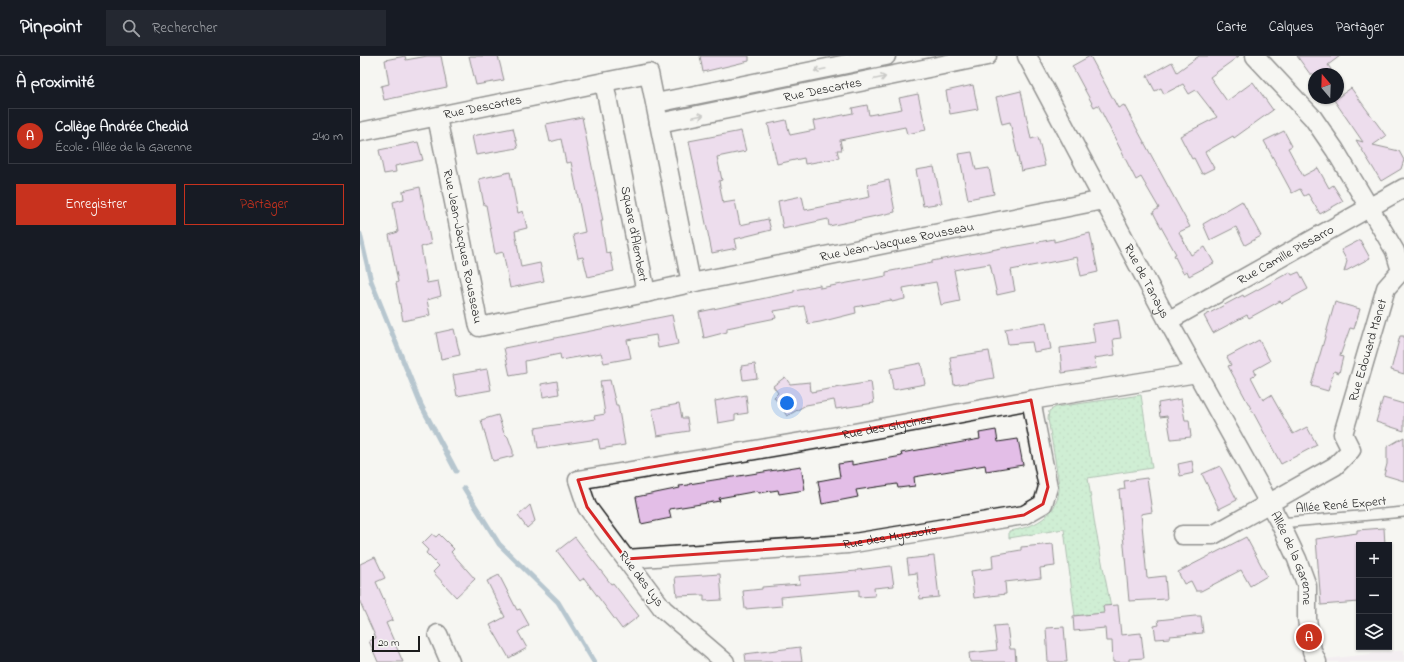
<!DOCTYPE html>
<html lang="fr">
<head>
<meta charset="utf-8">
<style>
	:root { --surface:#171b24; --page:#242831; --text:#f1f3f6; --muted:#9ea1a6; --line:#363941; --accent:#c8321e }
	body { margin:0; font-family:"Indie Flower",sans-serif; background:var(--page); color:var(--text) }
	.controls { position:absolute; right:12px; bottom:12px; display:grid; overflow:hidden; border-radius:0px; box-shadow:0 1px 3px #0004 }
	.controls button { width:36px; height:36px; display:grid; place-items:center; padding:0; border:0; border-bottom:1px solid var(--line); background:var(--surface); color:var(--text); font:20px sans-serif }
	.compass { position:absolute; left:948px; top:12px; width:36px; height:36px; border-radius:50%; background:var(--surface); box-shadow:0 1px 3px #0004; rotate:341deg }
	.scale { position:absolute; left:12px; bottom:10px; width:48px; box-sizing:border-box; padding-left:4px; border:2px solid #1c1c1c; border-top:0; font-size:11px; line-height:14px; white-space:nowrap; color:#1c1c1c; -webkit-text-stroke:3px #f6f6f2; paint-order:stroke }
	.you { position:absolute; left:427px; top:347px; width:14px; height:14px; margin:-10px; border:3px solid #fff; border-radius:50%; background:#1a73e8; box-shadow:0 0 0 6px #1a73e833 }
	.badge { display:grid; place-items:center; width:26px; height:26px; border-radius:50%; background:var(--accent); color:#fff; font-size:13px; font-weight:700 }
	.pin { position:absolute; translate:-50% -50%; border:2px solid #fff; box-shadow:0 1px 4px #0006 }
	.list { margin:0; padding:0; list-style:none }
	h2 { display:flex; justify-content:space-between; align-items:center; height:52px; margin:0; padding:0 16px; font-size:17px }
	h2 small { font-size:13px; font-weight:400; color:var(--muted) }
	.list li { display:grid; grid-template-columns:26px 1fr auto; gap:12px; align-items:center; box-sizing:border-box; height:56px; margin:0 8px 8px; padding:0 8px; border:1px solid var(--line); border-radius:0px }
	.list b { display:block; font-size:15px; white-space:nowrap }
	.list p { margin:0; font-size:13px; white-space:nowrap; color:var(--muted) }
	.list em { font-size:13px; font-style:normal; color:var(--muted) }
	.actions { display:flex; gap:8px; padding:12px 16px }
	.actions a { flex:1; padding:9px 0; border:1px solid var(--accent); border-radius:0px; text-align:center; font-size:14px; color:var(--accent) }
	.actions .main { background:var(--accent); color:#fff }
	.icon { flex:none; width:22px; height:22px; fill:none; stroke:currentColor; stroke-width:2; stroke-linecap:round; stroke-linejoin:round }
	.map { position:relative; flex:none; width:1044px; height:606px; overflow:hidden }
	header { display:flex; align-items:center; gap:24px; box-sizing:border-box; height:56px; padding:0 20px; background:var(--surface); border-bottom:1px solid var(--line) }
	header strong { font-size:19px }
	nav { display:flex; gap:22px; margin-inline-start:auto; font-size:14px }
	.search { width:280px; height:36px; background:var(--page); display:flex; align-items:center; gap:10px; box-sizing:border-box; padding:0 14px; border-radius:0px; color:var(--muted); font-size:15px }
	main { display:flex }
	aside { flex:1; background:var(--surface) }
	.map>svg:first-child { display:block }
	.built { fill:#f0e5ef }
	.grass { fill:url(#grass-dots); stroke:#5e8066 }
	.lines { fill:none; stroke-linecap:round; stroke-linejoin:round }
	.stream { stroke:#6b8da4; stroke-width:5 }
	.building { fill:#e3bee7; stroke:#1c1c1c }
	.service-casing { stroke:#1c1c1c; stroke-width:12 }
	.minor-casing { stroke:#1c1c1c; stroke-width:21 }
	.service { stroke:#f6f6f2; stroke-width:9 }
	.minor { stroke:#f6f6f2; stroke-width:18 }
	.oneway { stroke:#949492 }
	.marked { fill:none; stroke:#d62828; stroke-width:3; stroke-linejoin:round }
	.labels { text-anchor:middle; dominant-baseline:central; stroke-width:3.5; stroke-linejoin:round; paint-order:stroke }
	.street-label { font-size:13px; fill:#1c1c1c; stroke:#f6f6f2 }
</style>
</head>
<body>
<header>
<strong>Pinpoint</strong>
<div class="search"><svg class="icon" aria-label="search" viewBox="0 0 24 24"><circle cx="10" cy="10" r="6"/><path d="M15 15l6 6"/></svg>Rechercher</div>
<nav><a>Carte</a><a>Calques</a><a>Partager</a></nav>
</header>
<main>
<aside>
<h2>À proximité<small></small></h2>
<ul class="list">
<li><span class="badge">A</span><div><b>Collège Andrée Chedid</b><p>École · Allée de la Garenne</p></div><em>240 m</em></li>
</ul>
<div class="actions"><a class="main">Enregistrer</a><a>Partager</a></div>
</aside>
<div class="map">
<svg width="1044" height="606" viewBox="0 0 1044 606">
	<defs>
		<pattern id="grass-dots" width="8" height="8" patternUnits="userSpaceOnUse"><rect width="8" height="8" fill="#a0e4af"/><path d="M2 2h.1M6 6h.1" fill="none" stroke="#89c396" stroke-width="1.8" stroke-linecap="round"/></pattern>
	</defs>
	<rect width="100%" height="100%" fill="#f6f6f2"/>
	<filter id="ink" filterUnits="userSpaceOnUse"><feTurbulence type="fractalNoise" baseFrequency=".025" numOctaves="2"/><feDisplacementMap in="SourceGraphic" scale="8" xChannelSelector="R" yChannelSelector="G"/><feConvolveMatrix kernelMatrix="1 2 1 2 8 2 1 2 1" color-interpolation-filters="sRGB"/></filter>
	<g filter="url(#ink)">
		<path class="built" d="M953,562L966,603L1044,594V606H943L936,568Z"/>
		<path class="grass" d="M781,339L792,412L728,422L735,470L752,557L715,560L704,473L649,482V475C672,472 697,461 699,434C699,423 696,413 695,403C693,390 690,376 688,363L689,355L696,351Z"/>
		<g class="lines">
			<path class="stream" d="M0,178L11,225L61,349L96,415
				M104,432L139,488L198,546L234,606"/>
		</g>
		<path class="building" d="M45,0L46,4L67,0H81L87,31L24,44L21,30L29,28L25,4Z
			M109,0H138L144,24L116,29Z
			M340,0H389V5L343,16Z
			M730,0L758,52L764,49L830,171L819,176L831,199L845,191L854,207L829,220L827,215L823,217L814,199L816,198L796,162L793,156L799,152L781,121L776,124L738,49L734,51L712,10Z
			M839,0H879L850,21L867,45L893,26L913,54L874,82L873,80L845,96L854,112L842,118L834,102L832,103L820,80L857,61L836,34L829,38L823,28L804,38L801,32L795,35L787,20L812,6L817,16Z
			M937,0H980L968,9L974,18H950Z
			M613,29L618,53L590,58L586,35Z
			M991,32L1026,80L1013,89L1039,95L1044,104L1041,113L1021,125L996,84L1003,86L974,44Z
			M661,35L671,83L678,81L685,110L661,115L650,66L642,68L636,41Z
			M558,38L566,74L547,78L545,71L480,84L482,94H477L479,102L445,108L444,102L417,108L408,68L426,64L430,79L455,74L453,65L493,57L492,52L507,49L509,59L542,53L539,42Z
			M222,61L243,165H241L246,197L250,196L254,215L228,221L223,201L218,202L213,179L225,176L211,106L206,107L201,83L190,86L186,68Z
			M153,72L158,92L116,99L112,80Z
			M381,75L386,95L357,101L362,124L359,125L363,147L375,145L380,169L408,163L411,174L375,183L377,192L352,197L329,85Z
			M924,75L932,90L928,92L943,120L958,112L969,132L973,129L983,145L960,158L948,138L944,140L940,133L932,137L904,85Z
			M58,86L63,104L35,110L36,116L24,118L19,94Z
			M612,96L616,114L629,112L634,138L608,143L599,98Z
			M574,111L582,147L563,150L556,114Z
			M150,116L158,157L163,155L167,172L155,175L161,211L180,207L184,225L150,232L143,196L135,198L126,149H124L119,123Z
			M529,124L535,156L469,170L468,163L423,173L418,145L442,140L445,154L510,141L508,129Z
			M60,131L71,188L61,191L67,227L78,225L81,240L67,244L70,259L43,265L36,227L38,226L29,179L38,176L33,146L44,143L43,135Z
			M882,145L901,180L885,189L876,171L850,184L843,168Z
			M730,177L738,216L721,220L717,201L651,214L655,235L637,239L630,208L610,211L594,214L600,245L581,249L576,226L543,232L545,243L532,246L531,244L495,251L496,257L460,266L448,268L444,250L414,255L416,262L367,272V276L344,282L339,256L434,236V234L460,229V232L526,220V216L572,207V205L599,200L647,191V192L694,183V186Z
			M1000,184L1010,202L984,216L987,205L981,194Z
			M930,216L932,219L939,216L948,233L922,247L920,245L889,262L887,259L853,277L844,260L883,239L884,241Z
			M975,246L1000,253L994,273L990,272L980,300L983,301L979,317L974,315L968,335L951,330Z
			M312,259L318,288L298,292L296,279L267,284L271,302L244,307L241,297L201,304L200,298L165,305L166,317L150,320L144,292Z
			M758,264L761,282L753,283L755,299L734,302L736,312L702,317L700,292L735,287L732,268Z
			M686,266L691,293L674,296L672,286L648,288L645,273Z
			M94,273L100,299L81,303L76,277Z
			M1040,280H1044V318L1031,314Z
			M899,284L910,305L894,314L896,318L891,321L903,344L911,339L933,378L947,371L957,389L921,408L868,310L871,309L867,301Z
			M629,295L634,322L594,329L590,301Z
			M561,307L565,328L533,334L530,313Z
			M395,308L397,322L383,324L381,310Z
			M127,313L131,334L97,340L93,319Z
			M425,321L430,328L450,326L451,336L511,326L514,347L476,353L474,344L446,349L427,360L414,341L418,337L413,330Z
			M250,324L256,349H258L265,389L240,393L238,383L178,392L175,372L235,363L234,360L245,358L240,325Z
			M197,325L199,338L183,341L181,328Z
			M386,339L388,357L375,359V364L358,367L355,345Z
			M1023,342L1044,348V375L1016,366Z
			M821,343L825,364H829L831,381L811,383L807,360L800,361L798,347Z
			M319,348L322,362H327L329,375L297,380L292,353Z
			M138,359L144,377L148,381L153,395V400L133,405L121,364Z
			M636,374L638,386L658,383L663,409L626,415L625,409L554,421L555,430L538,432L537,428L496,434L498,441L462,448L458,425L480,421L478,408L492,406V409L542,400L541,397L620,383L619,377Z
			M1044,381V425L1024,419L1027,408V391Z
			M832,405L834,417L820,420L818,408Z
			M441,410L445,434L419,438L418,434L399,437L398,435L359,442L360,445L309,453L311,462L281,468L276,441L320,432L319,430L329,429V428Z
			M860,410L877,444L859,453L842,418Z
			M787,422L792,456L781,458L787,522L805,520L807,543L769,545L759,434L765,433L764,425Z
			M170,449L175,465L167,472L158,460Z
			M1024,472L1025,489H999V546L961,549L956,483L997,477V474Z
			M72,478L76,481L79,478L94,493L91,496L115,523L96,541L73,516L79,510L66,497L68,494L62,488Z
			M215,481L251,528L253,527L279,560L262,573L224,522L220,525L197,495Z
			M886,481L907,520L890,530L881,514L841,535H836L831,525L824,528L818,516Z
			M693,488L695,510L680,512L681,522L645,526L646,538L614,542L611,515L633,512L632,499L661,494V491Z
			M574,500L579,541L560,543L557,517L549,518L547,503Z
			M15,501L25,522L16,526L33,564L26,567L43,606H18L9,585L16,582L0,546V508Z
			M531,510L534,530L514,532L515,540L499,541V534L421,541L422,550L385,553L383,535L402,533V531L440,528L439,520L497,515V514Z
			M360,518L362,544L344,545V539L317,540L315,521Z
			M139,519L157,554L160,553L169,569L158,576L167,592L149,602L130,569L145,561L127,525Z
			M758,549L761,579L781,577L784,602L769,603V606H753L752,585H746L745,572L714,575L713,560L744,557L743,550Z
			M835,560H841L843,577L810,580V582L796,583L794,570L799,569L798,564Z
			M647,569L650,593H655L656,606H610L609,597L637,594L634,570Z
			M704,571L707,606H688L686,572Z
			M440,591L442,606H386L385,598Z"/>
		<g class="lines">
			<defs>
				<path id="service" d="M920,467L1044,456"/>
				<g id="minor">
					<path id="s1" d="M667,0L808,265L920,467L937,503L947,530V563L952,595L957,606"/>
					<path d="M289,17L331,227L286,237L244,26Z"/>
					<path d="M296,47L526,0"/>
					<path id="s2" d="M77,61L119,271L286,237"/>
					<path id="s3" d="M299,67L627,0"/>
					<path id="s4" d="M0,76L244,26"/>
					<path id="s5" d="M331,227L743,144"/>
					<path id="s6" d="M808,265L1044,132"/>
					<path id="s7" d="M822,479H853L975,410L991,394L983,378L1026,232L1041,215L1035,195L975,94L953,62L895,0"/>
					<path id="s8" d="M266,503L488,488L664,459L683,448L688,431L671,344"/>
					<path d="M78,578L90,606"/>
					<path id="s9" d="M365,606L303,553L227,451L218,424L483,379L671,344L837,317"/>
				</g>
			</defs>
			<use href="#service" class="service-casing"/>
			<use href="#minor" class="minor-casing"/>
			<use href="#service" class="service"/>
			<use href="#minor" class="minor"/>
		</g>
		<defs><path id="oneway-shaft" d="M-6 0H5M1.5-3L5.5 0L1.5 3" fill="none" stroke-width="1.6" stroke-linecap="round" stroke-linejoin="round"/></defs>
		<g class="oneway">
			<use href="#oneway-shaft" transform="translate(460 14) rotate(168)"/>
			<use href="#oneway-shaft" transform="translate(520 22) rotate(-12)"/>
			<use href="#oneway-shaft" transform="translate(338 60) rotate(-12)"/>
		</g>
	</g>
	<path d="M0 0H1044V606H0ZM671,344L688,431L683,448L664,459L488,488L266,503L227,451L218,424Z" fill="#f6f6f2" fill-opacity=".55" fill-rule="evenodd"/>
	<path class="marked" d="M671,344L688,431L683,448L664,459L488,488L266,503L227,451L218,424Z"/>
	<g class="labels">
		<g class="street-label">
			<text stroke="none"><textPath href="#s3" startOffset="167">Rue Descartes</textPath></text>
			<text stroke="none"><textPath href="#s4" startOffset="125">Rue Descartes</textPath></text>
			<text transform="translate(274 178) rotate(79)">Square d'Alembert</text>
			<text stroke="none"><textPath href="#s5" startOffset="210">Rue Jean-Jacques Rousseau</textPath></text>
			<text stroke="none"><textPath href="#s2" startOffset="132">Rue Jean-Jacques Rousseau</textPath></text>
			<text stroke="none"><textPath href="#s6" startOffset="135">Rue Camille Pissarro</textPath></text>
			<text stroke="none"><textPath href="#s1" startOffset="255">Rue de Tanays</textPath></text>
			<text stroke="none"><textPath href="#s7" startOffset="299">Rue Edouard Manet</textPath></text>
			<text stroke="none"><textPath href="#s9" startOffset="551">Rue des Glycines</textPath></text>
			<text transform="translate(981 449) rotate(-5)">Allée René Expert</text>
			<text stroke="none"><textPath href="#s8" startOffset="265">Rue des Myosotis</textPath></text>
			<text stroke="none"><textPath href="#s1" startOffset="569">Allée de la Garenne</textPath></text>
			<text transform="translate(281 523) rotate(53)">Rue des Lys</text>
		</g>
	</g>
</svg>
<div class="controls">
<button>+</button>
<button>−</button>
<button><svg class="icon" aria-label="layers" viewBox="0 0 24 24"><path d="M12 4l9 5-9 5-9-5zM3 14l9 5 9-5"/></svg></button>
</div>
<svg class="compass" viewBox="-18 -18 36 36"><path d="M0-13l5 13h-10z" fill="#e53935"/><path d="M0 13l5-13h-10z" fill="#9ea1a6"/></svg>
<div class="scale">20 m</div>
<div class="you"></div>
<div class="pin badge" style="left:949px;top:581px">A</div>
</div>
</main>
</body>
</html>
